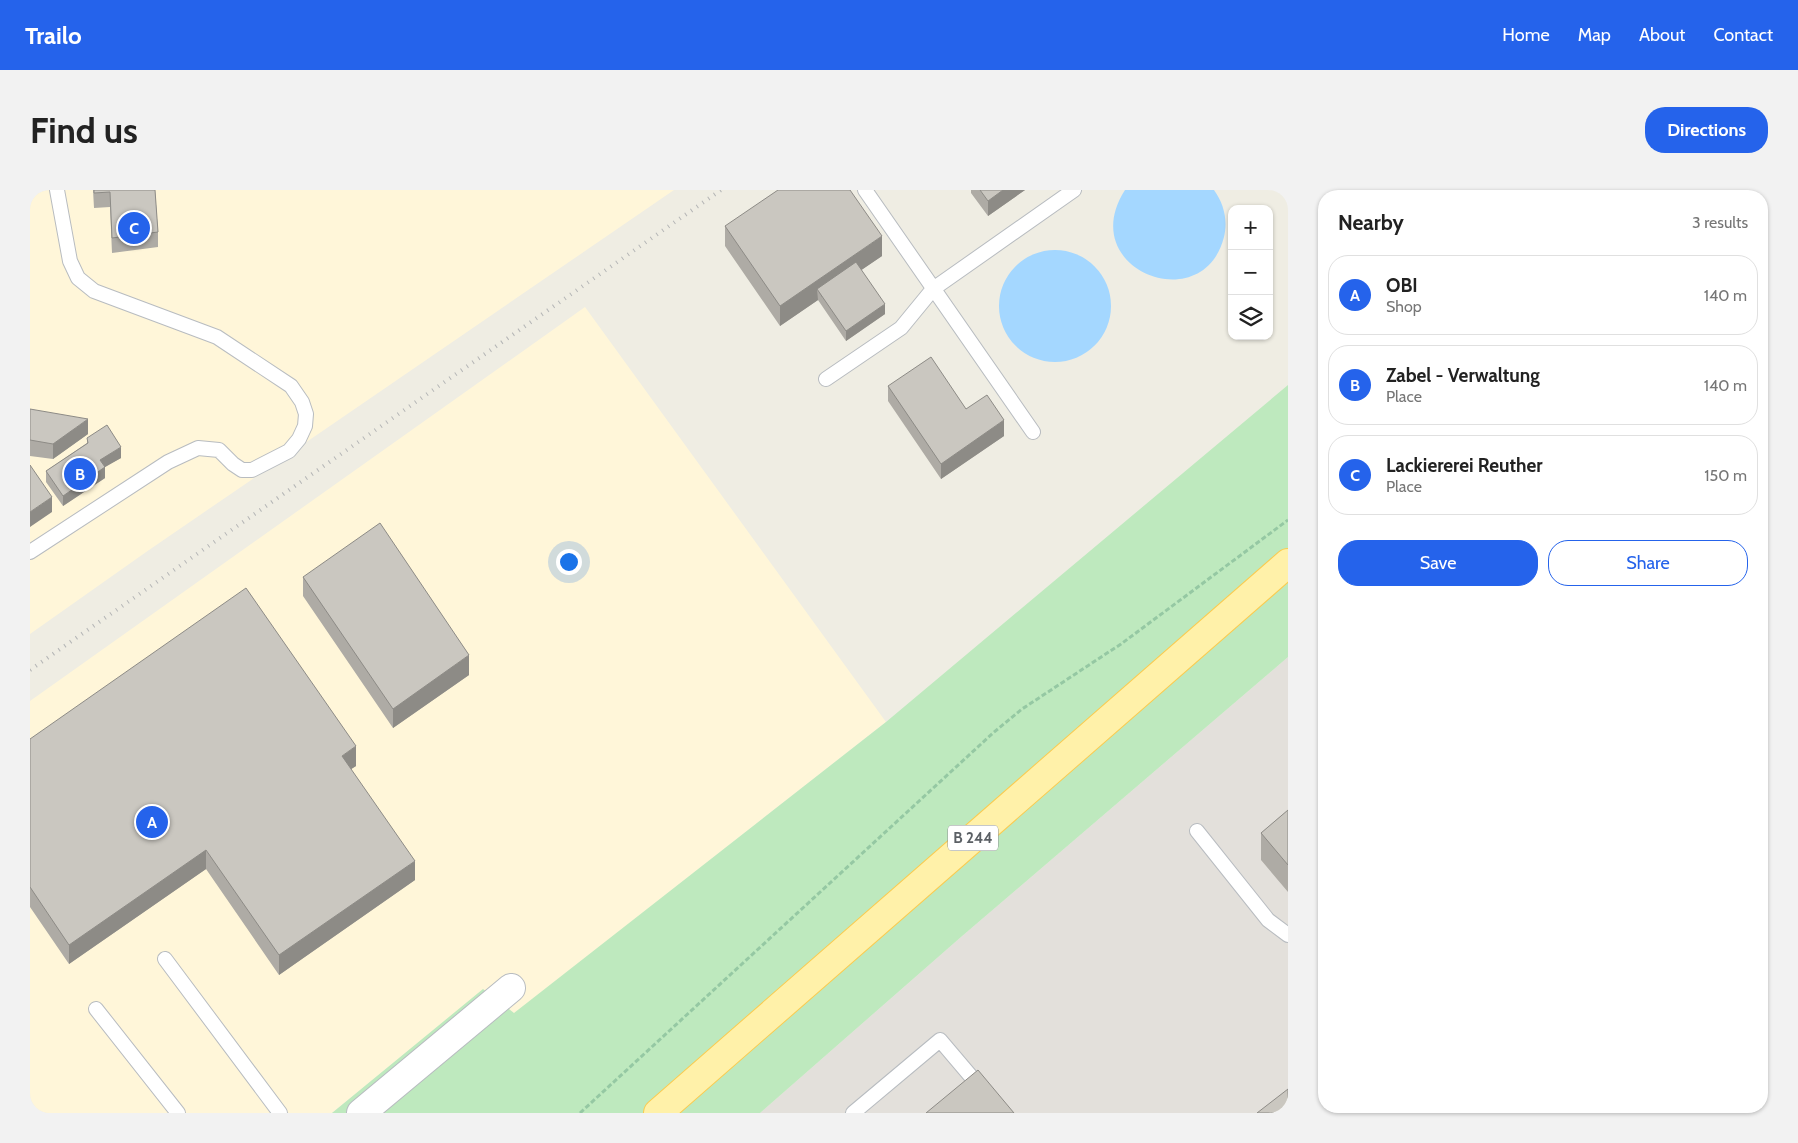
<!DOCTYPE html>
<html lang="en">
<head>
<meta charset="utf-8">
<style>
	:root { --surface:#fff; --page:#f2f2f2; --text:#222; --muted:#767676; --line:#e0e0e0; --accent:#2563eb }
	body { margin:0; font-family:Cabin,sans-serif; background:var(--page); color:var(--text) }
	.controls { position:absolute; right:15px; top:15px; display:grid; overflow:hidden; border-radius:10px; box-shadow:0 1px 4px #0004 }
	.controls button { width:45px; height:45px; display:grid; place-items:center; padding:0; border:0; border-bottom:1px solid var(--line); background:var(--surface); color:var(--text); font:25px sans-serif }
	.you { position:absolute; left:538px; top:371px; width:18px; height:18px; margin:-12px; border:4px solid #fff; border-radius:50%; background:#1a73e8; box-shadow:0 0 0 8px #1a73e833 }
	.badge { display:grid; place-items:center; width:32px; height:32px; border-radius:50%; background:var(--accent); color:#fff; font-size:16px; font-weight:700 }
	.pin { position:absolute; translate:-50% -50%; border:2px solid #fff; box-shadow:0 1px 5px #0006 }
	.list { margin:0; padding:0; list-style:none }
	h2 { display:flex; justify-content:space-between; align-items:center; height:65px; margin:0; padding:0 20px; font-size:21px }
	h2 small { font-size:16px; font-weight:400; color:var(--muted) }
	.list li { display:grid; grid-template-columns:32px 1fr auto; gap:15px; align-items:center; box-sizing:border-box; height:80px; margin:0 10px 10px; padding:0 10px; border:1px solid var(--line); border-radius:20px }
	.list b { display:block; font-size:19px; white-space:nowrap }
	.list p { margin:0; font-size:16px; white-space:nowrap; color:var(--muted) }
	.list em { font-size:16px; font-style:normal; color:var(--muted) }
	.actions { display:flex; gap:10px; padding:15px 20px }
	.actions a { flex:1; padding:11px 0; border:1px solid var(--accent); border-radius:20px; text-align:center; font-size:18px; color:var(--accent) }
	.actions .main { background:var(--accent); color:#fff }
	.icon { flex:none; width:28px; height:28px; fill:none; stroke:currentColor; stroke-width:2; stroke-linecap:round; stroke-linejoin:round }
	.map { position:relative; flex:none; width:1258px; height:923px; overflow:hidden; border-radius:20px }
	header { display:flex; align-items:center; gap:30px; box-sizing:border-box; height:70px; padding:0 25px; background:var(--accent); color:#fff }
	header strong { font-size:24px }
	nav { display:flex; gap:28px; margin-inline-start:auto; font-size:18px }
	.intro { display:flex; align-items:center; justify-content:space-between; box-sizing:border-box; height:120px; padding:0 30px }
	h1 { margin:0; font-size:35px }
	.button { padding:12px 22px; border-radius:20px; background:var(--accent); color:#fff; font-size:18px; font-weight:700 }
	main { display:flex; gap:30px; padding:0 30px }
	aside { flex:1; background:var(--surface); border-radius:20px; box-shadow:0 1px 4px #0004 }
	.map>svg:first-child { display:block }
	.commercial { fill:#fff6d9 }
	.industrial { fill:#e3e0db }
	.green { fill:#bee9be }
	.water { fill:#a4d7ff }
	.lines { fill:none; stroke-linecap:round; stroke-linejoin:round }
	.lane-casing { stroke:#b8bcc0; stroke-width:16 }
	.street-casing { stroke:#b8bcc0; stroke-width:30 }
	.primary-casing { stroke:#fbcb50; stroke-width:30 }
	.path { stroke:#95c8a3; stroke-width:3; stroke-dasharray:5 2.5; stroke-linecap:butt }
	.lane { stroke:#fff; stroke-width:14 }
	.street { stroke:#fff; stroke-width:28 }
	.primary { stroke:#fff1a9; stroke-width:28 }
	.rail { stroke:#b5b6b6; stroke-width:4; stroke-dasharray:1 6; stroke-linecap:butt }
	.wall { fill:#aeaba5 }
	.shaded-wall { fill:#8d8b86 }
	.building { fill:#cac7c0; stroke:#8d8b86 }
	.labels { text-anchor:middle; dominant-baseline:central; stroke-width:4; stroke-linejoin:round; paint-order:stroke }
	.shield { fill:#fff; stroke:#8c9093; stroke-width:1 }
	.shield-label { font-size:15px; font-weight:bold; fill:#5b6065 }
</style>
</head>
<body>
<header>
<strong>Trailo</strong>
<nav><a>Home</a><a>Map</a><a>About</a><a>Contact</a></nav>
</header>
<div class="intro"><h1>Find us</h1><a class="button">Directions</a></div>
<main>
<div class="map">
<svg width="1258" height="923" viewBox="0 0 1258 923">
	<rect width="100%" height="100%" fill="#efede3"/>
	<path class="commercial" d="M0,0H644L119,360L0,444Z
		M555,117L856,532L484,824L453,800L302,923H0V511Z"/>
	<path class="industrial" d="M1258,467V923H730L931,747Z"/>
	<path class="green" d="M1258,195V467L931,747L730,923H302L453,799L484,823L856,532Z"/>
	<path class="water" d="M1095,0H1184C1194,14 1198,30 1194,47C1173,130 1044,79 1095,0Z
		M969 116a56 56 0 1 1 112 0a56 56 0 1 1-112 0Z"/>
	<g class="lines">
		<defs>
			<path id="lane" d="M835,0L1003,242
				M796,189L871,138L903,99L1044,0
				M0,362L138,272L168,258L189,260L203,274L212,280H222L259,261L269,249L275,236L276,224L272,212L261,196L187,147L64,101L48,88L40,71L27,0
				M1167,641L1238,730L1258,745
				M135,769L250,923
				M66,819L148,923
				M823,923L910,850L972,923"/>
			<path id="street" d="M331,923L481,798"/>
			<path id="primary" d="M628,923L1258,373"/>
		</defs>
		<use href="#lane" class="lane-casing"/>
		<use href="#street" class="street-casing"/>
		<use href="#primary" class="primary-casing"/>
		<path class="path" d="M550,923L963,543L992,519L1091,454L1258,330"/>
		<use href="#lane" class="lane"/>
		<use href="#street" class="street"/>
		<use href="#primary" class="primary"/>
		<path class="rail" d="M0,480L691,0"/>
	</g>
	<path class="wall" d="M63,0H125L128,42V57L82,63L80,17L64,18Z
		M941,0H995L958,26L941,3Z
		M695,36L852,66L831,80L855,124L816,151L788,110L750,136L695,56Z
		M858,196L936,219L974,246L911,289L858,211Z
		M0,219L58,244L23,269L0,266Z
		M57,248L91,268L74,277L75,288L33,316L16,292V281L57,253Z
		M273,387L439,485L363,538L273,406Z
		M0,549L326,576L321,579L385,690L249,785L176,679L39,774L0,717Z
		M1258,620V702L1231,670V643Z"/>
	<path class="shaded-wall" d="M973,0H995L958,26V11Z
		M852,46V66L792,107L787,99L788,110L750,136V116Z
		M855,114V124L816,151V141Z
		M58,229V244L23,269V254Z
		M974,230V246L911,289V274Z
		M91,257V268L70,280V270Z
		M75,277V288L33,316V306Z
		M22,307V322L0,337V322Z
		M439,465V485L363,538V519Z
		M326,556V576L312,585V566Z
		M176,660V679L39,774V755Z
		M385,671V690L249,785V765Z"/>
	<path class="building" d="M64,0H125L128,42L82,48L80,2L64,3Z
		M748,0H820L852,46L750,116L695,36Z
		M950,0H973L958,11Z
		M826,72L855,114L816,141L787,99Z
		M901,167L936,219L957,205L974,230L911,274L858,196Z
		M0,219L58,229L23,254L0,250Z
		M77,235L91,257L70,270L75,277L33,306L16,281L58,253L57,248Z
		M0,275L22,307L0,322Z
		M350,333L439,465L363,519L273,387Z
		M216,398L326,556L312,566L385,671L249,765L176,660L39,755L0,697V549Z
		M1258,620V675L1231,643Z
		M948,880L984,923H896Z
		M1258,899V923H1227Z"/>
	<g class="labels">
		<rect class="shield" x="918" y="635.5" width="50" height="25" rx="4"/>
		<g class="shield-label">
			<text x="943" y="648">B 244</text>
		</g>
	</g>
</svg>
<div class="controls">
<button>+</button>
<button>−</button>
<button><svg class="icon" aria-label="layers" viewBox="0 0 24 24"><path d="M12 4l9 5-9 5-9-5zM3 14l9 5 9-5"/></svg></button>
</div>
<div class="you"></div>
<div class="pin badge" style="left:122px;top:632px">A</div>
<div class="pin badge" style="left:50px;top:284px">B</div>
<div class="pin badge" style="left:104px;top:38px">C</div>
</div>
<aside>
<h2>Nearby<small>3 results</small></h2>
<ul class="list">
<li><span class="badge">A</span><div><b>OBI</b><p>Shop</p></div><em>140 m</em></li>
<li><span class="badge">B</span><div><b>Zabel - Verwaltung</b><p>Place</p></div><em>140 m</em></li>
<li><span class="badge">C</span><div><b>Lackiererei Reuther</b><p>Place</p></div><em>150 m</em></li>
</ul>
<div class="actions"><a class="main">Save</a><a>Share</a></div>
</aside>
</main>
</body>
</html>
